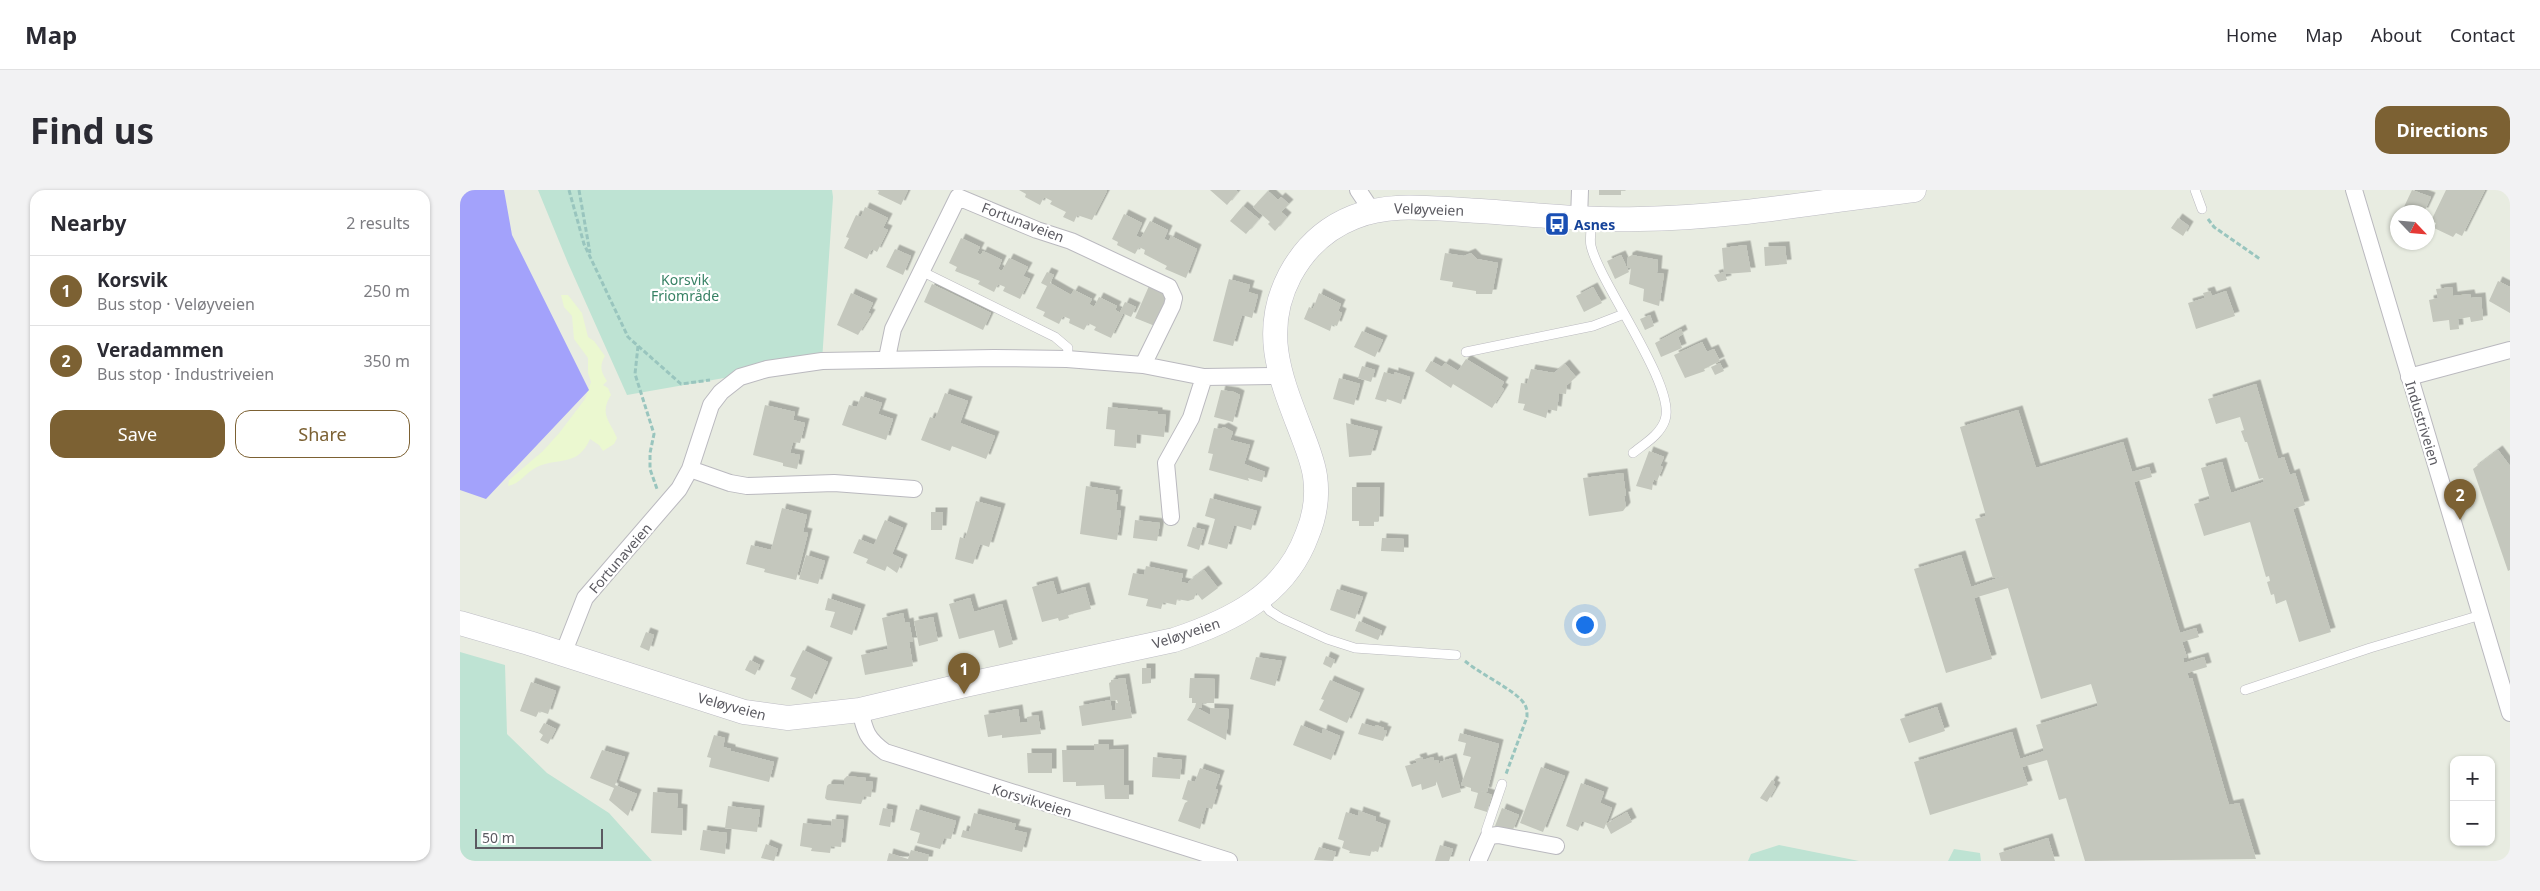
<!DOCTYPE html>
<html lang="en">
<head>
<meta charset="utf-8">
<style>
	:root { --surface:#fff; --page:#f2f2f3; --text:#2b2b33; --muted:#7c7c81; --line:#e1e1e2; --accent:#7c6133 }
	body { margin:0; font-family:"Noto Sans",sans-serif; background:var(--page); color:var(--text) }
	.controls { position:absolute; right:15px; bottom:15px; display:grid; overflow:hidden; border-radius:10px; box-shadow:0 1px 4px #0004 }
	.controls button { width:45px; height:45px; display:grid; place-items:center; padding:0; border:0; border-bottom:1px solid var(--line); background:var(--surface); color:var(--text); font:25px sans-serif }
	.compass { position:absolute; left:1930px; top:15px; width:45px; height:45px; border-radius:50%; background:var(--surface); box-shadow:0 1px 4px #0004; rotate:116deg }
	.scale { position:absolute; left:15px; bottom:12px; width:128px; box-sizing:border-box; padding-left:5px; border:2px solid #5b5a61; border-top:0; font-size:14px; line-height:18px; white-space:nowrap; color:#5b5a61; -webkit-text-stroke:4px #fff; paint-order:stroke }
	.you { position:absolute; left:1124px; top:434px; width:18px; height:18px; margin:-12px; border:4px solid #fff; border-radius:50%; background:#1a73e8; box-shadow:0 0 0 8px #1a73e833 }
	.badge { display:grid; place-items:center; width:32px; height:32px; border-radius:50%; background:var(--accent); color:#fff; font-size:16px; font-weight:700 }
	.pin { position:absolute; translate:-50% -41px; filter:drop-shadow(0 1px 2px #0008) }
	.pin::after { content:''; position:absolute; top:26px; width:18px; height:15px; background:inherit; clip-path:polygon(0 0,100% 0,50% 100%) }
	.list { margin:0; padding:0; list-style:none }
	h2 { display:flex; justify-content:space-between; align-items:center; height:65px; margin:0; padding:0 20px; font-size:21px }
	h2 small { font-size:16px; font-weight:400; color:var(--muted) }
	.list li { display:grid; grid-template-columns:32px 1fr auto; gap:15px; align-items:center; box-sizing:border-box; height:70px; padding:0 20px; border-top:1px solid var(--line) }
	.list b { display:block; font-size:19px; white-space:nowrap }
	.list p { margin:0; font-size:16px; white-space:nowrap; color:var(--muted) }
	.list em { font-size:16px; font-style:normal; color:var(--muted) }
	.actions { display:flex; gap:10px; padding:15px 20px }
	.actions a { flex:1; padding:11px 0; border:1px solid var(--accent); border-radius:15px; text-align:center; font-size:18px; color:var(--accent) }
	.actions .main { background:var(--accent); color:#fff }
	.map { position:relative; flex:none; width:2050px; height:671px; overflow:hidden; border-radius:15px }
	header { display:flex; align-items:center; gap:30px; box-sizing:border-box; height:70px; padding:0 25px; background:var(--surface); border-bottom:1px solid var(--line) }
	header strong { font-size:24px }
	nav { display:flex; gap:28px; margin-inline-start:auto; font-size:18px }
	.intro { display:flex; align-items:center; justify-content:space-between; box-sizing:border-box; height:120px; padding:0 30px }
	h1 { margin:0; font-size:35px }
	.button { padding:12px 22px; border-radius:15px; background:var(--accent); color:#fff; font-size:18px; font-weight:700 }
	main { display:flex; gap:30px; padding:0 30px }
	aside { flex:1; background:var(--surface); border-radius:15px; box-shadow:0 1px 4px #0004 }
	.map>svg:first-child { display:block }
	.green { fill:#bee3d3 }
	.sand { fill:#ebf8d0 }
	.water { fill:#a3a2fb }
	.building { fill:#c4c7bd; filter:url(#shadow) }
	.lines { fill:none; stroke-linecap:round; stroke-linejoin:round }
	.service-casing { stroke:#bab9bf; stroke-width:10 }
	.minor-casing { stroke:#bab9bf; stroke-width:18 }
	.secondary-casing { stroke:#bdbcc4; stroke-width:25 }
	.path { stroke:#99c5be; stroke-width:3; stroke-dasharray:5 2.5; stroke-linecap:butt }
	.service { stroke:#fff; stroke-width:9 }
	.minor { stroke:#fff; stroke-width:16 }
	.secondary { stroke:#fff; stroke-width:24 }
	.labels { text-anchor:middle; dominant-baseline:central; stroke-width:4.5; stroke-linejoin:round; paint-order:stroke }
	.street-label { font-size:14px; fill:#5b5a61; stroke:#fff }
	.transit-label { font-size:14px; font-weight:bold; fill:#164399; stroke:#fff; text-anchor:start }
	.park-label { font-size:14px; fill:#388265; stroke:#fff }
</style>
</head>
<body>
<header>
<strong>Map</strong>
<nav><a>Home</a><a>Map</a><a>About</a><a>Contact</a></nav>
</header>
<div class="intro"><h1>Find us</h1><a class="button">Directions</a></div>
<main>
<aside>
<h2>Nearby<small>2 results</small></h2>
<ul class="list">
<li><span class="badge">1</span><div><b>Korsvik</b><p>Bus stop · Veløyveien</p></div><em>250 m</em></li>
<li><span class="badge">2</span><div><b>Veradammen</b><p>Bus stop · Industriveien</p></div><em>350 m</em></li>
</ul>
<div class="actions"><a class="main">Save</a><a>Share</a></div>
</aside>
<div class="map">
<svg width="2050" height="671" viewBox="0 0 2050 671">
	<defs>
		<filter id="shadow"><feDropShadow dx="4.5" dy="-4.5" stdDeviation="0" flood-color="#0004"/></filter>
	</defs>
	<rect width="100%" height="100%" fill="#e8ece1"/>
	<path class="green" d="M78,0H372L373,7L362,171L167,205L108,73Z
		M0,462L45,475L47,544L87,583L149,623L192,671H0Z
		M1319,655L1399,671H1288L1291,664Z
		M1494,659L1520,663L1521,671H1488Z"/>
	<path class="sand" d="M101,105H108L122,123L128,147L134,151L145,166C139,176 141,182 147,191L143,195L148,198L151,205C139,224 150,231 157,248L154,254L143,261L139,255L130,249C118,277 99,267 77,277C66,282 60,294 48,296L49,290L83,261L100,242L125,209L131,192L128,183V168L114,149L112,126L104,117Z"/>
	<path class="water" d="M0,0H44L52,45L129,200L26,309L0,300Z"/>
	<path class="building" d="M416,0H448L441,15L418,4L419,1Z
		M559,0H645L647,1L632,30L617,25L614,32L603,27L606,22L590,14L592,11L584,7L580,15L565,7L566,4Z
		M750,0H776L778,2L767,15Z
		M1139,0H1161V5H1139Z
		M1952,0L1971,7L1964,22H1951L1943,19Z
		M1986,0H2025L2002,46L1996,43L1993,47L1974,38L1976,33L1971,31Z
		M808,1L818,10L821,7L829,14L821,22L827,27L815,41L808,34L810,32L793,17Z
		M783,16L799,29L786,44L770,31Z
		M405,17L428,28L423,38L428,40L417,62L412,59L407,69L384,58L389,48L386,47L396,25L401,27Z
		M664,24L682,33L676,46L681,48L690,31L708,40L704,49L709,51L711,46L737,59L726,88L705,79L707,76L684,64L685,60L679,57L675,64L657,55L658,52L652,49Z
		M1718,28L1729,36L1723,46L1711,38Z
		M501,48L520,57L517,63L521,65L523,61L542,70L538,79L542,81L549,68L568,77L563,86L570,89L560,109L543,101L545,97L538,94L534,102L518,94L520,91L495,81L497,77L489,73Z
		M1286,55L1291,82L1265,84L1267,90L1258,92L1254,85L1264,82L1262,58Z
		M1325,56L1327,74L1305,76L1304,57Z
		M435,59L451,66L443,85L426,77Z
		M985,63L1004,66L1011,63L1017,69L1038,73L1032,104H1016V101L992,97L993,92L980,90Z
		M1161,65L1169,82L1155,89L1147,71Z
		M1172,65L1198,70L1197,83L1204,84L1199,116L1183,111L1184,99L1169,94L1171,78L1167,77L1168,67Z
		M587,82L594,85L590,93L611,105L614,100L632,109L629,114L634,117L639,107L657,116L655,120L663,124L651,148L634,140L636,137L628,133L624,140L609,133L610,129L603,126L599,134L583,126L585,122L576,118L587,96L581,93Z
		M769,89L790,95L788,102L798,105L792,128L782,125L773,156L753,151Z
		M2038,91L2050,97V123L2029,111Z
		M472,94L531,123L523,140L464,112Z
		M689,96L708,104L695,136L675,128Z
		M1133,97L1142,113L1124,122L1116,106Z
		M1992,97L1993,106L2010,104L2011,108L2021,107L2023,130L2011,132L2010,127L1998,129L1999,139L1990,140L1989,130L1973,132L1969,110L1978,108L1976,99Z
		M1750,101L1752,106L1766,101L1775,126L1736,139L1728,113L1745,108L1743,103Z
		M391,103L413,113L408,123L411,124L398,145L377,135Z
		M859,103L881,114L878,121L882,123L877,136L872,134L870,141L844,129L849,117L853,119Z
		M665,112L676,117L671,127L660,122Z
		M1190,125L1194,136L1185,140L1180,129Z
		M1221,139L1223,144L1218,147L1222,158L1201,167L1195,153Z
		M902,141L923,150L915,167L894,157Z
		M1242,152L1247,162L1254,159L1260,171L1244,179L1245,181L1225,188L1214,165Z
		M1006,169L1044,192L1041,197L1044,199L1032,218L993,194L991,198L965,181L971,171L982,177L985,173L998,181Z
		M1260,173L1264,181L1255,185L1251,177Z
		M1105,174L1116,187L1107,195L1106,204L1099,203L1097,221L1088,219L1086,228L1063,220L1065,214L1058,213L1061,193L1067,194L1071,179L1094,183Z
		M902,176L915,180L911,192L898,188Z
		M924,182L934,185V182L950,187L941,214L927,209L926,212L915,209Z
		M879,188L900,194L894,215L873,209Z
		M1796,194L1818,269L1824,267L1830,285L1835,283L1845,315L1833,319L1871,442L1839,452L1826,410L1816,414L1814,404L1811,405L1807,392L1810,391L1809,386L1806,387L1790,332L1744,346L1734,314L1750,309L1741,278L1762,272L1771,303L1804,292L1803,288L1799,289L1787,252H1785L1781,241L1784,240L1780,227L1756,234L1748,209Z
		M761,200L774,202L780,205L773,232L754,227Z
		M485,203L508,211L500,233L535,246L526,269L492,256L490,261L461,250L470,227L475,229Z
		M401,206L422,213L418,224L433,229L426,250L382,235L389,215L397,217Z
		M305,215L335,222L333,230L345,233L340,253L333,252L330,263L340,265L337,279L323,276V273L293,265Z
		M648,217L698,222V224L706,225L704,247L677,244L676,258L654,256L655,240L646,239Z
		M1558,220L1576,278L1663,252L1672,282L1689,277L1692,287L1674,292L1720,443L1736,438L1739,447L1722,452L1727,467L1723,468L1724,473L1744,467L1747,477L1727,483L1729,488H1732L1769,615L1779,613L1796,669L1625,671L1606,608L1599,610L1587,570L1562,577L1568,595L1470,625L1454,572L1552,542L1560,569L1584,561L1576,535L1638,516L1631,494L1581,509L1548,398L1514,408L1532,469L1486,483L1454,379L1501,365L1511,397L1544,386L1533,388L1515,329L1526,326L1500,237Z
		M886,233L918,241L911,265L889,267Z
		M764,237L773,242L770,250L790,255L784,274L805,282L802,292L788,288L789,291L749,280L753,264L748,263L754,238L760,239Z
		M2038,260L2050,276V380L2048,381L2013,279Z
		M1189,261L1204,267L1200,276L1203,277L1197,291L1194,289L1193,292L1192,300L1176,296Z
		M1163,283L1166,306H1164L1166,317L1163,321L1129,326L1123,288Z
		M626,296L656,301L655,304H658L656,320L661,321L657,350L620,344Z
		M892,297H920L919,331H914V336H899V331H892Z
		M750,308L797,321L791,340L774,335L767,359L748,354L755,329L745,326Z
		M516,311L541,318L529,357L520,354L513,374L495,369L500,347L505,349Z
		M322,318L347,325L343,342L348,343L336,390L304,382L305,379L286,374L291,355L311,360Z
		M471,322H483L482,340H471Z
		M425,330L443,338L432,364L443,369L437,383L427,376L425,381L406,373L408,369L393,363L399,349L414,355Z
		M675,330L700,333L697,351L673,348Z
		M733,337L745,340L739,360L727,356Z
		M922,348L944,349V362L921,361Z
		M346,365L365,371L358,394L339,389Z
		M686,376L723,384L721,392L730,394L728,392L744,380L758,398L742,410L736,402L734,409L728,411L717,409L716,415L703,412L701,419L686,416L688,409L668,405L673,383L684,385Z
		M593,391L597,405L625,397L631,419L608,425L609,428L599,431L598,428L582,432L572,397Z
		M877,399L903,407L895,429L870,420Z
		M368,408L401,419L392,445L370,437L375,422L365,420Z
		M510,408L514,422L542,414L553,454L539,458L534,440L499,449L489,414Z
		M443,423L445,433L449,432L453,452H449L453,476L405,485L401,465L428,459L422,428Z
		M473,427L478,451L459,456L454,431Z
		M899,431L922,441L918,450L895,441Z
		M186,442L194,445L189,461L180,457Z
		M343,460L368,472L352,509L331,499L336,488L330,486Z
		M866,466L875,470L871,478L863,474Z
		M796,467L822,471L815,496L790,489Z
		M290,470L300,475L295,485L285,480Z
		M682,478H691V493L682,494Z
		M665,488L672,528L622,536L619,516L650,510L652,521L656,520L655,513H658L657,510L651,511L649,493L651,492V490Z
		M730,488L755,489L754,513H742V518H737L750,525V518L769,519L766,550L727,530L735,517L736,513H732V508H729Z
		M870,490L900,503L887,533L859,520L864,510L861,509Z
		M71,492L96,501L88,524L79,521L76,527L60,521Z
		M1477,517L1485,541L1449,553L1440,529Z
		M558,519L560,533L568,532L567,527L578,525L581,544L542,548V545L528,547L524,525Z
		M84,533L96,539L88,554L80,550L83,545L79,542Z
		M902,533L915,537L916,535L924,538L923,540L927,541L923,551L898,544Z
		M841,535L862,544L863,539L880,546L871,570L833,555Z
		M1000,543L1039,554L1027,602L1021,601L1032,605L1027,622L1014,618L1018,603L1011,601V598L1001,595L1011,567L1003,565L1006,553L998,551Z
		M254,545L265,548L263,557L271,559V561L314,572L309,592L249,577L251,568L247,567Z
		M634,554H649V560L664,559V595H669V609H645L644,595L616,596V592H603L602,560H634Z
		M142,560L165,567L155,595L177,604L168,626L149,610L154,598L130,588Z
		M567,563H592V583H568Z
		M693,567L722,570L720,589L692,587Z
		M962,567L963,570L973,567L974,571L978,570L982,581L980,572L992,568L1001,602L982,608L976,590V595L974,596L962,600L961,594L952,597L945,576L957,573L955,569Z
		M1081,577L1105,586L1083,642L1060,633Z
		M740,578L760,585L755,599L758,600L752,619L746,617L740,639L718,631L725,613L728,611L722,609L728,590L735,592Z
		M387,586L406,588L405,591L413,592L411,607L404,606L401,614L367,610L365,608L367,596L369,594L384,595V589Z
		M1312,590L1315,592L1313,595L1316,597L1307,612L1300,608Z
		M1121,593L1144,602L1140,613L1152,618L1144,639L1122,631L1118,641L1106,636Z
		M193,602L218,604L217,618L223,619L222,645L191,643Z
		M268,616L300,620L297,642L265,638Z
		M423,618L433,620L430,637L419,635Z
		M1042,618L1059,625L1052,642L1035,636Z
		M456,619L496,631L491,649L484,648L480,659L457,653L460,643L450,640Z
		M899,621L916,627L915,631L926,635L918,662L912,660L910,666L889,663L890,661L882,658L884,651L878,649L886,622L898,626Z
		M1167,622L1172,632L1151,644L1146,634Z
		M514,623L556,634L554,640L567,643L562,662L501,647L503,640L509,642Z
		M372,629L384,630L381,657L371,656L370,663L351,661L352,658L340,656L343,633L371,636Z
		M243,640L267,643L265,664L240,660Z
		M1588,648L1595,671H1541L1539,663Z
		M306,654L318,659L314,671L301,668Z
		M980,655L993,659L989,671H975Z
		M859,657L876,662L873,671L854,670Z
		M451,660L469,665L468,671H427L429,663L448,669Z"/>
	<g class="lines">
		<defs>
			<path id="service" d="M1735,0L1742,19
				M1132,29C1132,37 1129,48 1131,56C1140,94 1217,197 1205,230C1200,245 1184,254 1173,263
				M461,81L595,147L608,158L607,169
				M1006,162L1133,136L1164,124
				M801,410L810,421L821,428L867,449L895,458L996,465
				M1785,500L1910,458L2021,425
				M1029,646L1026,641L1042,594"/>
			<path id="minor" d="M898,0L912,21
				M1894,0L2050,523
				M1119,29L1120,0
				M427,168L433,139L498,7L577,40L611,51L709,97L714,108L712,116L683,175
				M1949,187L2050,160
				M230,279L270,293L287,296L374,293L454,299
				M711,327L706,273L731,228L744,187
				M103,464L125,408L219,299L230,279L251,215L261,202L280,187L307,179L362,171L534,168L607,169L683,175L744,187L820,186
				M400,520C405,542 407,549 425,562L769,671
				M1018,671L1029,646L1038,645L1096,656"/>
			<path id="secondary" d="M0,433L69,453L284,522L328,528L400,520L505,495L714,450C771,431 825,405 847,345C855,326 858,307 855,286C853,272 847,257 842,244C821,189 800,142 830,85C844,59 866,38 894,27C928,13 966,18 1003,20C1062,23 1120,31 1179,29C1271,28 1363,11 1454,0"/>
		</defs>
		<use href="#service" class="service-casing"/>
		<use href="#minor" class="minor-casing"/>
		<use href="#secondary" class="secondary-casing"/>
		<path class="path" d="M109,0L124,54L168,147L221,194L250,190
			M119,0L130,63
			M1748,29L1754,37L1800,69
			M178,156L175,184L194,244L190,263V279L197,299
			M1005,471C1020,484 1053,499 1063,512C1067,517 1067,520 1067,527L1046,584"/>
		<use href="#service" class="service"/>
		<use href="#minor" class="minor"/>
		<use href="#secondary" class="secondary"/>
	</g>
	<defs>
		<symbol id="bus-square" viewBox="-11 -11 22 22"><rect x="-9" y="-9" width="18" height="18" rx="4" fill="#1a4fb4" stroke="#fff"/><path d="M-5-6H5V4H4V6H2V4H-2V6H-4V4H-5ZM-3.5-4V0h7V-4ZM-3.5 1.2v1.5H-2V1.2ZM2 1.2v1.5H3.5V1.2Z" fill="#fff"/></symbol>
	</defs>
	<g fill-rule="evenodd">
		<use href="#bus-square" x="1083" y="20" width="28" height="28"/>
	</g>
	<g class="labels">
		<g class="street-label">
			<text transform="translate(969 19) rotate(2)">Veløyveien</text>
			<text transform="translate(563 32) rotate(21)">Fortunaveien</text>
			<text transform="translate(1963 233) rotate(73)">Industriveien</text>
			<text transform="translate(160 368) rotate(-49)">Fortunaveien</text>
			<text transform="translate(726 443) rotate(-18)">Veløyveien</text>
			<text transform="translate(272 516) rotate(15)">Veløyveien</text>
			<text transform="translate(572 610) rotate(17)">Korsvikveien</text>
		</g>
		<g class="transit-label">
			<text x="1114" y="34">Asnes</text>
		</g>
		<g class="park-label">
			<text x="225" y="89">Korsvik<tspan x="225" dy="16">Friområde</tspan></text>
		</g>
	</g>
</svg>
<div class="controls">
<button>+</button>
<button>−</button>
</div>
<svg class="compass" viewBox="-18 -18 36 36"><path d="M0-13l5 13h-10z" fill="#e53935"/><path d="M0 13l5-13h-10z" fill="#7c7c81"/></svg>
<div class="scale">50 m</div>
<div class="you"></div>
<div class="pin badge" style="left:504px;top:504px">1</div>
<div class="pin badge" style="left:2000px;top:330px">2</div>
</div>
</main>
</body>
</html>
